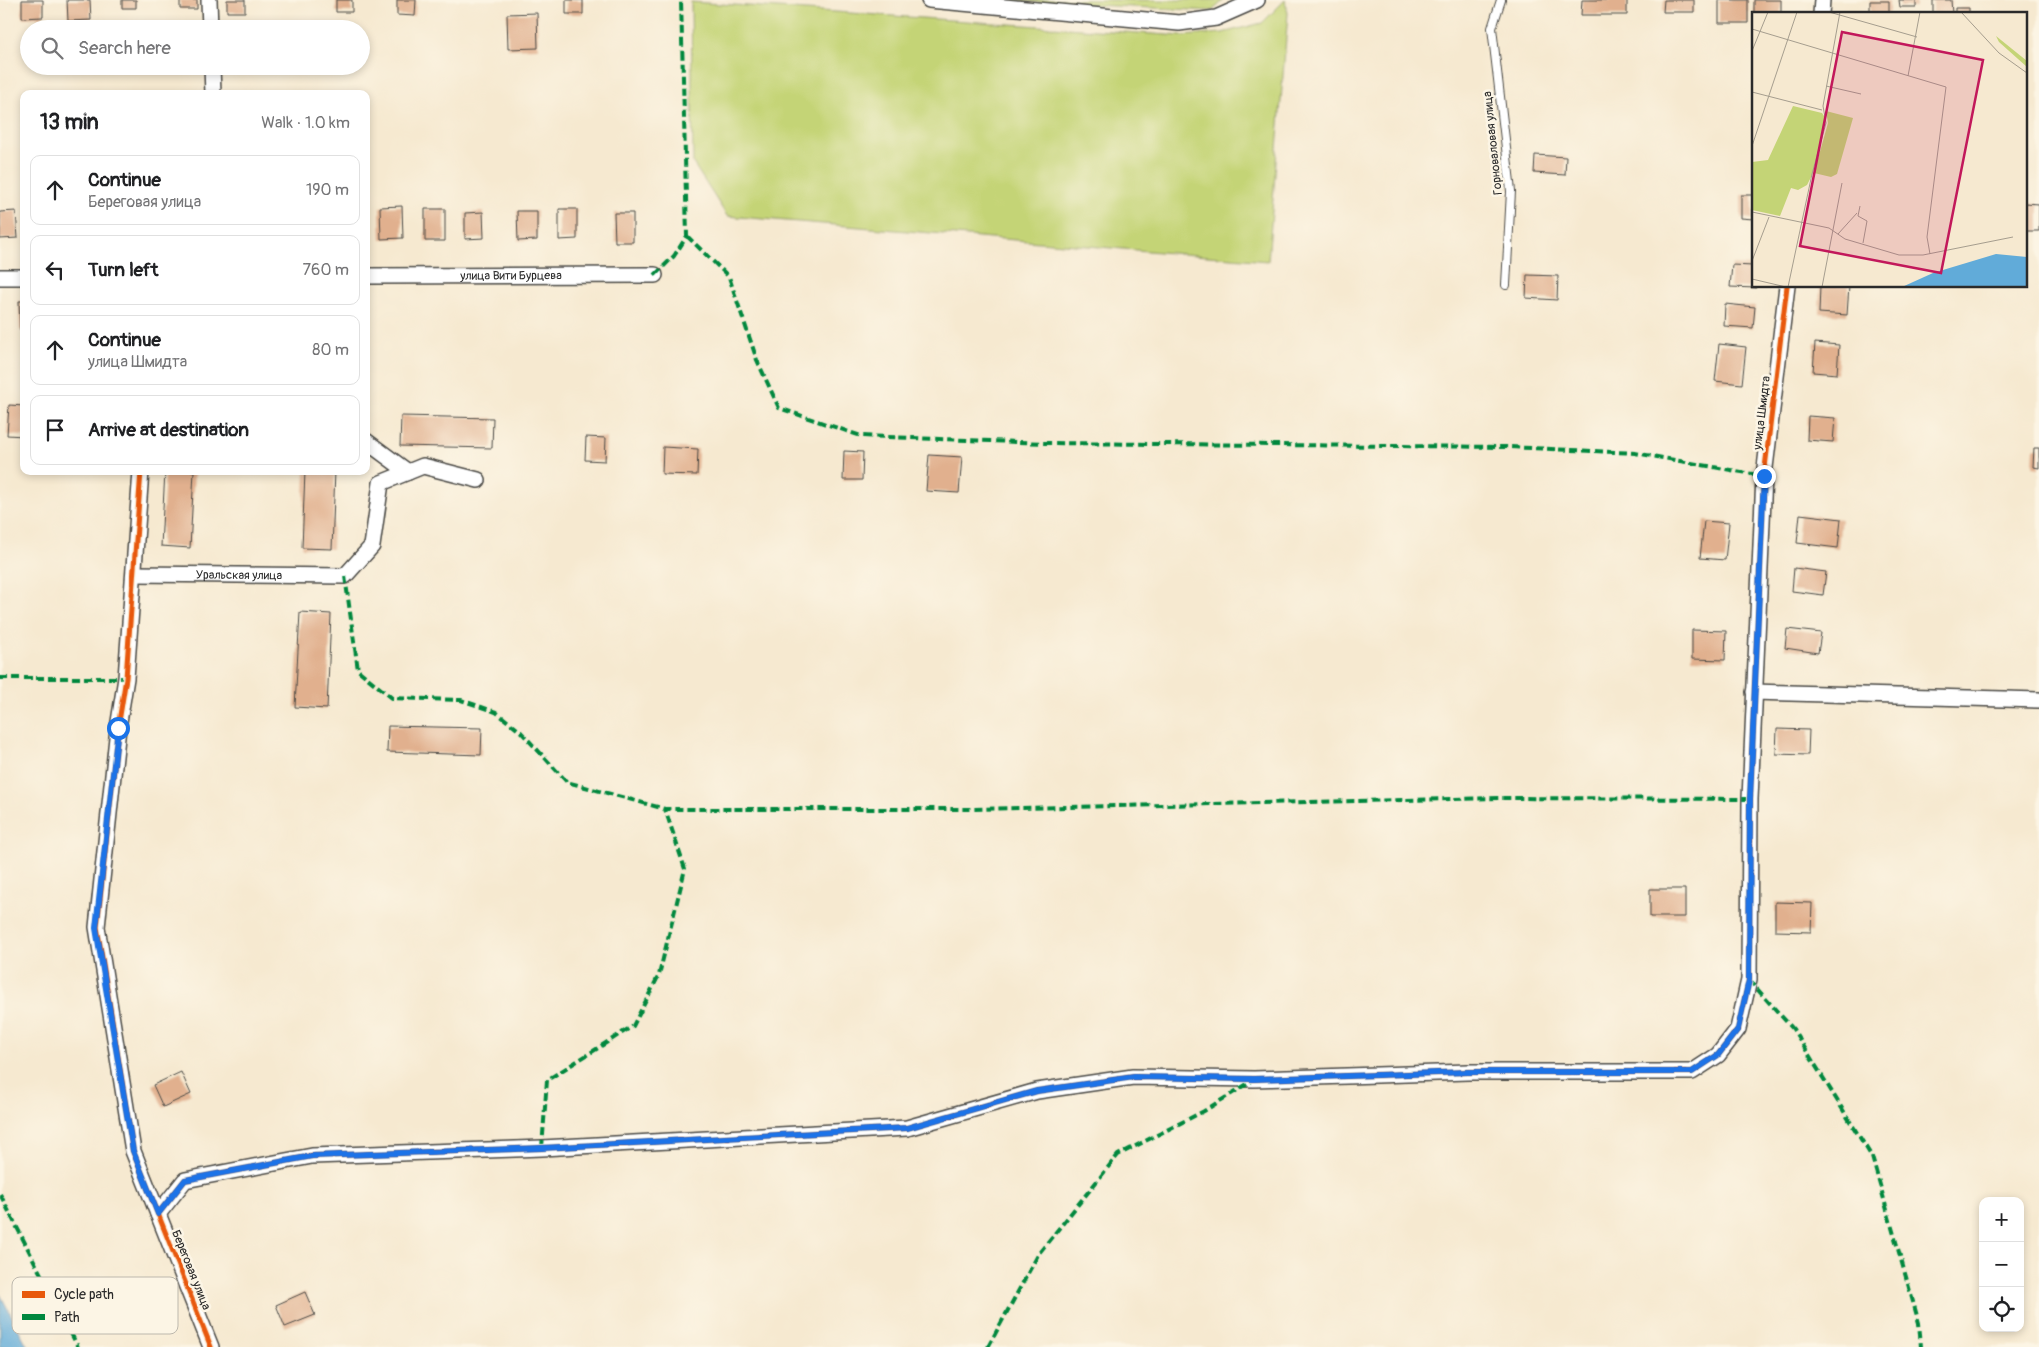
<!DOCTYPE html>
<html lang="en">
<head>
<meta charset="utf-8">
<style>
	:root { --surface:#fff; --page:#f2f2f2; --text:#202124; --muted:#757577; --line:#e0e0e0 }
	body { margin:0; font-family:Pangolin,sans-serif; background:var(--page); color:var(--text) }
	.controls { position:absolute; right:15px; bottom:15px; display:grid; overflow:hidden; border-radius:10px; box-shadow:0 2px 8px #0003 }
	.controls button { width:45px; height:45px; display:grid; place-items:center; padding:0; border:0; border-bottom:1px solid var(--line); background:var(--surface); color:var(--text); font:25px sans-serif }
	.stop { position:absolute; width:15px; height:15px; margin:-11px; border:4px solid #1a73e8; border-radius:50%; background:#fff }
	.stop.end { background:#1a73e8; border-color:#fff; box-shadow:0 1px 5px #0008 }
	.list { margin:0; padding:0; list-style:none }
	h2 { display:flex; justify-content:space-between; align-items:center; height:65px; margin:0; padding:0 20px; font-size:21px }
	h2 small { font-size:16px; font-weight:400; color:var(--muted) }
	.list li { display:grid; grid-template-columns:32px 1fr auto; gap:15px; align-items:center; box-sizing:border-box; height:70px; margin:0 10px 10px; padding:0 10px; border:1px solid var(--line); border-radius:10px }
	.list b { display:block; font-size:19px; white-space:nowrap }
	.list p { margin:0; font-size:16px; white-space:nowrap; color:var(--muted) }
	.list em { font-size:16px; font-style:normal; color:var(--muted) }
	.icon { flex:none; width:28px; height:28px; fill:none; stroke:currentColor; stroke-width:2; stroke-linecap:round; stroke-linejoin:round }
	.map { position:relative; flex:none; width:2039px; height:1347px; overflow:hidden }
	.search { position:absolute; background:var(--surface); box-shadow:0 2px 8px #0003; left:20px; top:20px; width:350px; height:55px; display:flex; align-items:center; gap:12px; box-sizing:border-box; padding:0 18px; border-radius:28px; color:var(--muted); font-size:19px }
	.panel { position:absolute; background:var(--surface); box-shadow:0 2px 8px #0003; left:20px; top:90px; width:350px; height:385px; border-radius:10px }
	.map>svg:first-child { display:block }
	.green { fill:#c4d476; stroke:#788050 }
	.water { fill:#61abd9; stroke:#466b82 }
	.building { fill:#e1b08e }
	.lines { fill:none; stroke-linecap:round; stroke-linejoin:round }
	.lane-casing { stroke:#494844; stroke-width:10 }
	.street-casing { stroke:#494844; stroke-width:18 }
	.lane { stroke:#fff; stroke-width:8 }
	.street { stroke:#fff; stroke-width:15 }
	.quiet { stroke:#00873e; stroke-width:4; stroke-dasharray:8 4; stroke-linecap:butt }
	.cycleway-casing { stroke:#fcf5e5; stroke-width:8 }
	.cycleway { stroke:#e8590c; stroke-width:5 }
	.route { stroke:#1a73e8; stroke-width:6 }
	.labels { text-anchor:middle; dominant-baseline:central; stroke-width:5; stroke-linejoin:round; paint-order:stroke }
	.street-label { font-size:12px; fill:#2b2b2b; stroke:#fcf5e5 }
	.inset-road { fill:none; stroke:#a59d8e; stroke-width:1 }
	.view { fill:#c2185b; fill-opacity:0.15; stroke:#c2185b; stroke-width:2.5 }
	.inset-edge { fill:none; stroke:#2b2b2b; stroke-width:2.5 }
	.key { fill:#fcf5e5; stroke:#bdb8ad; stroke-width:1 }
	.key-label { font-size:14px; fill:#2b2b2b }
</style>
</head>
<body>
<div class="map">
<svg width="2039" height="1347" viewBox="0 0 2039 1347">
	<rect width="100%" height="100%" fill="#fcf5e5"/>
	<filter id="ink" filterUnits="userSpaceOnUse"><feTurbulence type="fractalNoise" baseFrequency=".02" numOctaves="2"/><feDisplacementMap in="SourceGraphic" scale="10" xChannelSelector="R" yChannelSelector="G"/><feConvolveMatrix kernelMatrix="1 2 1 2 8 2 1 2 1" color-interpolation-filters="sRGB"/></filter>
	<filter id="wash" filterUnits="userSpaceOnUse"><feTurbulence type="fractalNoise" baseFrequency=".0096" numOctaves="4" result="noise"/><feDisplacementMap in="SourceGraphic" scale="20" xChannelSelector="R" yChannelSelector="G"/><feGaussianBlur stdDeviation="1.12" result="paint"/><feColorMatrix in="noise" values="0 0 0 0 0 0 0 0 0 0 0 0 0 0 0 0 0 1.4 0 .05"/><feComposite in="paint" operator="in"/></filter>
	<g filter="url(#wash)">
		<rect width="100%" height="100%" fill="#f6e9d0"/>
		<path class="green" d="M994,0H1224L1212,11Z
			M1285,0L1288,13L1268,261L727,216L693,163L691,2L1182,36L1222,33L1262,23Z"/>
		<path class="water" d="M0,1294L28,1347H0Z"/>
		<g id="blocks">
			<path class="building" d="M22,0H43V17L22,18Z
				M67,0H90L91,20L68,21Z
				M122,0H136V8H122Z
				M180,0H197V9H180Z
				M227,0H245V12H227Z
				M336,0H352V12H336Z
				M397,0H416L415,16L397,15Z
				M566,0H583V14H566Z
				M1582,0H1627V15H1581Z
				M1664,0H1694V12H1663Z
				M1719,0H1748V23H1719Z
				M1754,0H1781V14H1754Z
				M1899,0H1916V7H1900Z
				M1933,0H1951L1952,14H1933Z
				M1870,1H1889V14H1870Z
				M1955,8H1969V14H1955Z
				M537,13L538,48L508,49L507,14Z
				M1535,155L1566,157L1565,175L1534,173Z
				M1741,195H1753V219L1741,218Z
				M2025,203L2039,204V231H2025Z
				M402,206L403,238L381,239L380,207Z
				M425,209H445V241H425Z
				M559,209H577V239L559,240Z
				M16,211L18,238L0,239V212Z
				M517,211H537V240L518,241Z
				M483,212L484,238L465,239V213Z
				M614,213H633V242H615Z
				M1732,265L1753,266V286H1756V288L1730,287Z
				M1527,275L1558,276L1557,300L1526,298Z
				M1820,286H1849L1847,315L1819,313Z
				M19,301H24V330H20Z
				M1725,304L1755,307L1753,328L1724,326Z
				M1815,343L1839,345L1837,374L1813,372Z
				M1719,344L1746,347L1742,384L1715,381Z
				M9,405L24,406V436L7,435Z
				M401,416L493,418L492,448L400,446Z
				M1808,416L1835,418L1833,442L1807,440Z
				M586,437L606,438L605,461L585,460Z
				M663,447L698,449L697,475L662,474Z
				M2034,448H2039V468L2033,467Z
				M844,451L863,452L862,480H843Z
				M929,455L962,457L959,493L926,491Z
				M165,471H194L190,548L161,546Z
				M305,471H335L332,549L302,548Z
				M1800,514L1841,519L1838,548L1797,543Z
				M1704,521L1729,523L1725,560L1700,558Z
				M1794,568L1826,572L1823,595L1792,591Z
				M300,612L331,614L327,709L295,707Z
				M1787,629L1821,633L1818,653L1785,648Z
				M1692,630L1726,631L1725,660L1692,659Z
				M388,726L482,728L481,755L387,752Z
				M1777,729L1809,730L1808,755L1776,754Z
				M1650,889H1685V917H1650Z
				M1775,902L1812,903L1811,932L1775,931Z
				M181,1072L191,1094L163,1107L153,1085Z
				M305,1292L315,1315L285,1327L276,1305Z"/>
		</g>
	</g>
	<g filter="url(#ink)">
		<use href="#blocks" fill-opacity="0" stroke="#494844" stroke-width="1"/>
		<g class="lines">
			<defs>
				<path id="lane" d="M1501,0L1492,28L1511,191L1506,285"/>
				<g id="street">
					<path d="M209,0L210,29"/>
					<path d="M929,0L1179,23L1216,18L1257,0"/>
					<path d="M1821,14L1822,0"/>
					<path d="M212,66L213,94"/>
					<path id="s1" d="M366,276L655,275"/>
					<path d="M0,277H24"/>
					<path d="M366,441L408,472"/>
					<path d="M141,471L126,678L118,728L97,927L133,1151L211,1347"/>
					<path id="s2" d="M134,574L345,576L372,546L381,483L423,466L478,480"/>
					<path d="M1754,692L2039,700"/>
					<path d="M158,1214L185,1180L312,1156L542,1148L907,1128L1037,1091L1133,1077L1254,1079L1468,1072H1692L1718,1055L1738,1029L1749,980L1750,799L1764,476L1787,286"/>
				</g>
			</defs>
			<use href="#lane" class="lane-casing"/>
			<use href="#street" class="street-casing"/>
			<use href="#lane" class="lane"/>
			<use href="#street" class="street"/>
			<path class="quiet" d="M687,236L729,277L757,360L779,408L861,436L1044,443L1509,447L1635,453L1764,476
				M655,275L674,256L687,236L681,0
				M345,576L358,670L392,698L461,700L496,712L521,732L567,782L665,809H973L1501,798L1750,799
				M0,678H126
				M1749,980L1793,1029L1872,1157L1919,1323L1921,1347
				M542,1148L547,1080L633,1026L659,975L685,869L665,809
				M0,1194L78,1347
				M988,1347L1039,1253L1118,1155L1204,1111L1252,1081"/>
			<defs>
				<path id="cycleway" d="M141,471L126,678L118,728L97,927L133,1151L211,1347
					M158,1214L185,1180L312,1156L542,1148L907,1128L1037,1091L1133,1077L1254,1079L1468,1072H1692L1718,1055L1738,1029L1749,980L1750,799L1764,476L1787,286"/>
			</defs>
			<use href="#cycleway" class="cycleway-casing"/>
			<use href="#cycleway" class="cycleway"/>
		</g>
	</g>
	<g class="lines" filter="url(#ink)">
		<path class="route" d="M118,728L96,928L133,1151L158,1214L185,1180L312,1156L542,1148L907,1128L1037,1091L1134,1077L1254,1079L1468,1072H1692L1718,1055L1738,1029L1749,980L1750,799L1764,476"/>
	</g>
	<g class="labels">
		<g class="street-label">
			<text transform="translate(1493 143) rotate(-96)">Горноваловая улица</text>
			<text stroke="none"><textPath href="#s1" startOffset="145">улица Вити Бурцева</textPath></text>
			<text transform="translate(1762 413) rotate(-83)">улица Шмидта</text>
			<text stroke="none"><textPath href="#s2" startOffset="105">Уральская улица</textPath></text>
			<text transform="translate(191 1270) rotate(68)">Береговая улица</text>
		</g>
	</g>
	<g transform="translate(1752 12)">
		<rect width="275" height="275" fill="#f6e9d0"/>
		<path d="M244,24L275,49V55L247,30ZM41,94L70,101L74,107L61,161L55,173L46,178L39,176L28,204L0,198V150L16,148ZM74,99L101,106L85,162L79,165L62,161L76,111Z" fill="#c4d476"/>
		<path d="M244,242L275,245V275H150L181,261Z" fill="#61abd9"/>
		<path class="inset-road" d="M77,0L165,25M209,0L247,41L275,61M0,17L194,75L175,225L178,242M0,39L16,0M156,64L168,0M74,74L109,82M0,80L70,98M0,134L45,0M108,194L106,204L115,209L111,231M0,200L77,216L93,227L147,243H171L261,225M86,222L105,201M0,249L17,205M0,267L34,275M36,275L60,162L74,111L71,94L88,0M70,275L90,171"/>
		<path class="view" d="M90,20L231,48L189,261L48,234Z"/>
		<rect width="275" height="275" class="inset-edge"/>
	</g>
	<rect x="12" y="1277" width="166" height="57" rx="8" class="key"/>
	<rect x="22" y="1291" width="23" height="7" fill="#e8590c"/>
	<rect x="22" y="1314" width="23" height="6" fill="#00873e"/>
	<g class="key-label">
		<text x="54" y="1299">Cycle path</text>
		<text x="54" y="1322">Path</text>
	</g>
</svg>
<div class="controls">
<button>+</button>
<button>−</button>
<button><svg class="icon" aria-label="locate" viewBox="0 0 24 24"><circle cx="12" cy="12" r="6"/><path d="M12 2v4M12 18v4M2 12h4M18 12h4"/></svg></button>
</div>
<div class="stop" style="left:118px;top:728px"></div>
<div class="stop end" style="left:1764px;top:476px"></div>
<div class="search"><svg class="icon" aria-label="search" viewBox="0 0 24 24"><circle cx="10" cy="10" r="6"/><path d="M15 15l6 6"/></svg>Search here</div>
<section class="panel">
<h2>13 min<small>Walk · 1.0 km</small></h2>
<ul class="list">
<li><svg class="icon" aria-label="ahead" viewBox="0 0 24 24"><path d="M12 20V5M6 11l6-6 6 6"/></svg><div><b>Continue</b><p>Береговая улица</p></div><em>190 m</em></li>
<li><svg class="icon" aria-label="left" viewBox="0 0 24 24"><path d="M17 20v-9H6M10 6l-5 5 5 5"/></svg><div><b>Turn left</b></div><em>760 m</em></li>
<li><svg class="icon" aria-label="ahead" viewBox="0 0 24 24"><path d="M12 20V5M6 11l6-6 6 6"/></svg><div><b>Continue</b><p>улица Шмидта</p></div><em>80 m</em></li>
<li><svg class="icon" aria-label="arrive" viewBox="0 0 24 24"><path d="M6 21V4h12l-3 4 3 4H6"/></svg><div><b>Arrive at destination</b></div></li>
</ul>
</section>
</div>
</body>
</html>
